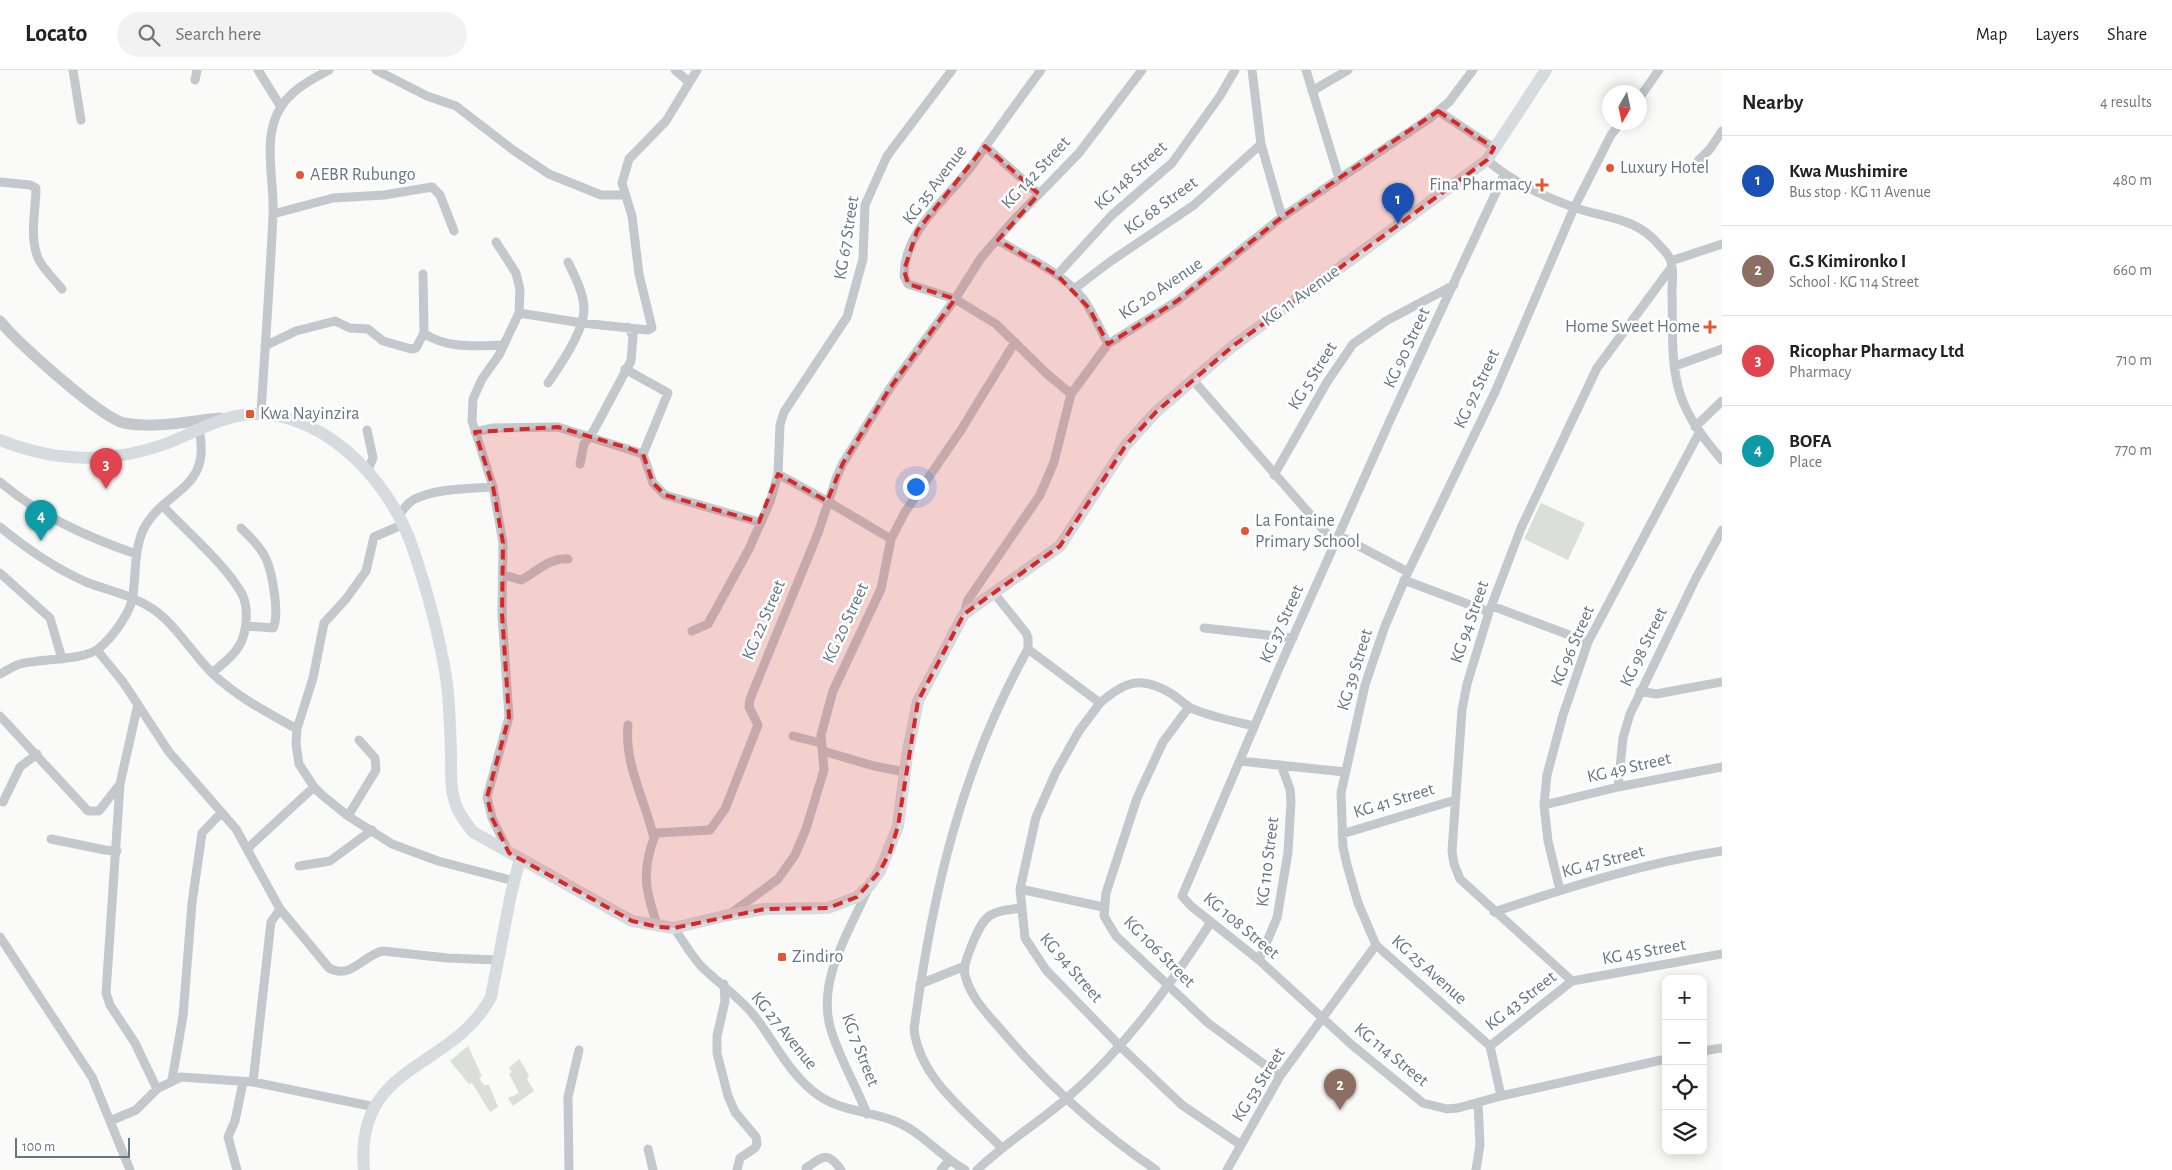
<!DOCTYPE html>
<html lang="en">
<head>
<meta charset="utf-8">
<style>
	:root { --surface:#fff; --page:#f2f2f2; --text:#222; --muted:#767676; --line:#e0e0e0; --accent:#d93025 }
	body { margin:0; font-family:"Alegreya Sans",sans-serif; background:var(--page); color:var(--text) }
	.controls { position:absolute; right:15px; bottom:15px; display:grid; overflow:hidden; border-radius:10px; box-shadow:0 2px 12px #0003 }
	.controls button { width:45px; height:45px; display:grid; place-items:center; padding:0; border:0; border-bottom:1px solid var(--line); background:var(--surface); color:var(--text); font:25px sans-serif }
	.compass { position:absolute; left:1602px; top:15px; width:45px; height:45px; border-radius:50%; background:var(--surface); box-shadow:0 2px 12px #0003; rotate:189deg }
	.scale { position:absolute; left:15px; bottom:12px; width:115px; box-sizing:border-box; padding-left:5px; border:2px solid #657683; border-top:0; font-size:14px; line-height:18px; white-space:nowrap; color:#657683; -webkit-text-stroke:4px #fff; paint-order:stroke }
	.you { position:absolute; left:915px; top:416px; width:18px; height:18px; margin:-12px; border:4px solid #fff; border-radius:50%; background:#1a73e8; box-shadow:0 0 0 8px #1a73e833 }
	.badge { display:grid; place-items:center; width:32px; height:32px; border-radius:50%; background:var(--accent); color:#fff; font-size:16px; font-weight:700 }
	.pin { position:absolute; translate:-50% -41px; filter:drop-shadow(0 1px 2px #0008) }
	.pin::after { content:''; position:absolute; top:26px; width:18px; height:15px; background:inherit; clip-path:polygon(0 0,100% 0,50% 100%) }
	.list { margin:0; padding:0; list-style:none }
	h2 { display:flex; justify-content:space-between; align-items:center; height:65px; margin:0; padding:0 20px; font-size:21px }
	h2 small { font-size:16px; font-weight:400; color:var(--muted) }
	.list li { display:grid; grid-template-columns:32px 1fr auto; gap:15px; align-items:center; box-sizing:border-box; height:90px; padding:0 20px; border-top:1px solid var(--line) }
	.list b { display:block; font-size:19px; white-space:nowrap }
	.list p { margin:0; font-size:16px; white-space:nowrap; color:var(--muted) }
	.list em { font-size:16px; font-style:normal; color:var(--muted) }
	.icon { flex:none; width:28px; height:28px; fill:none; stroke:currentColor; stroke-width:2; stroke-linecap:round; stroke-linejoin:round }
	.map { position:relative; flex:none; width:1722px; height:1100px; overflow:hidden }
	header { display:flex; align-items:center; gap:30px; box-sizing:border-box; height:70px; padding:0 25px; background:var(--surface); border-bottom:1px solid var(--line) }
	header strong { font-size:24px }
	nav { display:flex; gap:28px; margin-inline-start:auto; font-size:18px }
	.search { width:350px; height:45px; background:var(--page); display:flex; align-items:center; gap:12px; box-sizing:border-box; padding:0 18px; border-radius:28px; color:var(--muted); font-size:19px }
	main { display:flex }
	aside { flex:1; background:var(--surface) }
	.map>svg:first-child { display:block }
	.green { fill:#dadfd7 }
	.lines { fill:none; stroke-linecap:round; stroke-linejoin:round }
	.minor { stroke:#c3c8cc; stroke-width:9 }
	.tertiary { stroke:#c3c8cc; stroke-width:11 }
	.secondary { stroke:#d6dbdf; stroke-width:12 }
	.marked { fill:#d62828; fill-opacity:0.2; stroke:#d62828; stroke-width:4; stroke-dasharray:10 6; stroke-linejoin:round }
	.poi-dot { fill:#e4572e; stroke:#fff; stroke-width:2 }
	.labels { text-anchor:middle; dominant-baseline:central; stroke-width:5; stroke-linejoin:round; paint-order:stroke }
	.poi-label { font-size:18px; fill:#657683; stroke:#fff; text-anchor:start }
	.street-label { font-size:18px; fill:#657683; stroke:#fff }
</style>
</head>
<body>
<header>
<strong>Locato</strong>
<div class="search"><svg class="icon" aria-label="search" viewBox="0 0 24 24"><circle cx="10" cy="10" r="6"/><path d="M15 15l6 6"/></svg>Search here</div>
<nav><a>Map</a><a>Layers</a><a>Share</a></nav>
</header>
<main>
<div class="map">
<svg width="1722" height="1100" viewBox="0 0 1722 1100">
	<rect width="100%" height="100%" fill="#fafaf8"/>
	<path class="green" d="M1541,433L1585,453L1568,490L1524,469Z
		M468,976L482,1006L479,1008L484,1015H489L498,1037L490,1042L472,1013L469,1014L450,991Z
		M519,989L529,1005L527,1009L534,1021L513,1036L508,1028L519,1023L509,1004L512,1002L509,998Z"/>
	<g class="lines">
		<path class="minor" d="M73,0L81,50
			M258,0L281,37
			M376,0L427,26L456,36L513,80L549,104L601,125H625
			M675,0L689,12
			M1041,0C1018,31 996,62 973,94C949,128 904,159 904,206L908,214L955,229L996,254L1046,303L1071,324
			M1252,0L1261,74L1282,147
			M1306,0L1339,108
			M195,10L197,0
			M1312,21L1348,0
			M1640,27L1659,0
			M1438,41L1494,78
			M1621,52L1611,65L1574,138L1495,322L1408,502L1385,556L1365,615L1341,723L1343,777L1347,795L1358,833L1376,875L1490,976L1501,1026L1666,989
			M985,76L1039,124
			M1487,90C1512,112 1542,126 1573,137C1606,149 1635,146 1660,176C1664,180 1670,187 1671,192C1674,200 1672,213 1672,222C1673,255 1670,292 1680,324C1689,350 1704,369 1722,390
			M1698,91L1710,79L1722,61
			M0,112L30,115L36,118C36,140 29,166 38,188C43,199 54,209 62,219
			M273,144L333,128L384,125L432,117L440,125L454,161
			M998,170C1026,188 1063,202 1084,230C1093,243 1100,259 1108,274
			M496,172L516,203L520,220L519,243L499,285L482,309L473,329L472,351L493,417L503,473L502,544L509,647L487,727L492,748L509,783
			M1671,191L1722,174
			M423,204L424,263C445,279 478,276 504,275
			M1057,205L1112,145L1172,93L1220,26L1235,0
			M1074,219L1111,191L1194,135L1261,74
			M519,243L582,253L648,260L652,258L639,204L632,146L622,113L629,89L666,51L697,0
			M265,276L296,261L335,251L350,258L368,259L383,271L411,279L416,278L424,263
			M1675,296L1722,279
			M1193,310L1335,473
			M548,313C560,296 584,261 584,240C584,223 575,207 568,192
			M261,343C265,277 270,211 273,145C275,111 261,67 281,37C292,19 311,10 329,0
			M1695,357L1722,331
			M367,360L373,388L367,402
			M475,362L493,358L558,357L643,384L668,323L625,299
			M643,384L653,413L665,425L759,452
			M580,394L584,374L594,360L631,291L633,266L628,257
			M778,404L827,431L891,469
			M1274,405L1327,312L1353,274L1386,251L1454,215
			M0,412C40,446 87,467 136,484
			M163,436C186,461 226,495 242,524C249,538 247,563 239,576C233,587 221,595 212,603
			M399,445C402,441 405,437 409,433C426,419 471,418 493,417
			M404,454L374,467L366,501L346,529L324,553L313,608L297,659L296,674L299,694L314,717L322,725L348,746L392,774L438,791L514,811
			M0,457C27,479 54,498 86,512C109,521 132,525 153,539C174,553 193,584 212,603C237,627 268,643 297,659
			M241,458C249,466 259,475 264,485C272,498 280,545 273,558L246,556
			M1340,466L1408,502
			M0,503L50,548L62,589
			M504,505L521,510C537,502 549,487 568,489
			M1404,510L1489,542
			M994,523L1026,563L1028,568V579L1100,633C1125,611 1142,605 1172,624C1178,628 1184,634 1191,638C1211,647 1233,651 1254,656
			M1492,536L1588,572
			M964,544L968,530L979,514L1040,425L1054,392L1071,324L1108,274L1177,231L1282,147L1430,48L1449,32L1473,0
			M1204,558L1293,568
			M692,561L708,554L749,479L770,432L778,404L780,355L784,342L847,247L863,189L865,135L887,86L952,0
			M97,580L123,612L169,682L236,759L280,839L329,898C351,910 363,885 383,881L447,888L499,890
			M0,604C6,601 13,596 20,594C41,588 82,591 98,579C112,568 131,543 133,525C136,505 134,484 141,465C160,418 213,424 199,359
			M1640,621L1656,624L1722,612
			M1100,633L1079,661L1056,702L1036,747L1020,819L1025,868L1046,900L1121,977L1182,1035L1241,1075
			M138,634L120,714L106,923L110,935L135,973L157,1019
			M1189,637L1163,672L1137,728L1106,823L1104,846L1116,866L1208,953L1280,1006
			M0,646L88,741H99L120,714
			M628,655C624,694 645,730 654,768
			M793,666L821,673
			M823,681L874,696L905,702
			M1240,691L1345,702
			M1618,717L1623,668L1630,644L1696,508L1722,460
			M3,732L20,697L37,684
			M1544,735L1618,717L1722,697
			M348,746L376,700L375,688L359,670
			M1342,764L1455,730
			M51,769L105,780L117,781
			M248,778L314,717
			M299,796L330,791L372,760
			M1020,819L1103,837
			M1560,820L1548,771L1544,735L1547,705L1563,645L1588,572L1699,363
			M1021,838C990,842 985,843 973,872C969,883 963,894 965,905C970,927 989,946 1003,962C1048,1015 1099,1061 1156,1100
			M1494,842C1569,817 1644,793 1722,781
			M730,844L778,809L795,785L806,759L824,700L821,665L833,621L881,519L891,469L905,442L961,360L1015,272
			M658,857C646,823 641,803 654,768L657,763L710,760L725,739L758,655L749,637L750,629L818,463L837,406L843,393L890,318L955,229L981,188L1012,152L1079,83L1142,0
			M674,858C683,871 691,885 701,896C719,914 740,927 756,948C776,974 790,1005 818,1025C842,1042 871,1041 897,1052C923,1063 941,1087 965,1100
			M0,867L92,1007L130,1100
			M1259,890L1277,848L1288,782L1291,732L1290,719L1281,695
			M1572,911L1460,809L1454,794L1452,781L1462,640L1467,614L1489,542L1521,458L1597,298L1671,198
			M724,914L725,931L717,966V983L728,1026L735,1042L756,1067L757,1074L755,1078L740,1088L737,1100
			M920,914L965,896
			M1490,976L1572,911L1722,884
			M1703,981L1722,978
			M172,1010L183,946L192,833L202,763L221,743
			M253,1012L271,852L280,839
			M1501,1026L1458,1038L1447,1039L1423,1033L1352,975L1259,890L1191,836L1182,826L1280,596L1391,348L1504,105
			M867,1044C856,1016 840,989 831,960C816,911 849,862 868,819
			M110,1051L136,1040L157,1019L181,1007L253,1012L375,1037
			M1001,1077C968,1044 919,1008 914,959C932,825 961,698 1028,579
			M648,1079L653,1100
			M806,1098C823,1086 828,1081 841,1100
			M237,1100L228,1067L235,1051L243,1012
			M569,1100L568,1027L579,980
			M941,1100L949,1091
			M977,1100C1006,1072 1037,1054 1066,1029C1125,978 1169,917 1211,852
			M1227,1100L1280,1006L1376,875
			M1476,1100L1480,1075L1478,1033"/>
		<path class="tertiary" d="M0,251C17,272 101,348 124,353C155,359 190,351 220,348"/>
		<path class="secondary" d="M0,370C55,392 112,394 168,373C191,364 212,351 237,346C317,331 390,409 413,479C427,520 439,564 446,607C450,633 450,660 451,685C451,701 450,717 455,732C458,743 466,753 473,762L632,851L674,858L728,845L765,839L828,838L857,827L870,815L880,801L898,756L907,686L918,631L964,544L1060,476L1126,375L1156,342L1193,310L1233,276L1487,90L1546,0
			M364,1100C354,992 452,1001 491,927L511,824L520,789"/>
	</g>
	<path class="marked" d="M1438,41L1494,78L1487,90L1233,276L1156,342L1126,375L1060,476L964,544L918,631L898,756L890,782L880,801L857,827L828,838L765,839L674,858L658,857L632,851L509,783L492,748L487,727L509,647L502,544L503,473L493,417L475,362L558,357L628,378L643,384L653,413L665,425L759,452L778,404L827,431L843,393L890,318L955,229L908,214L904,200L917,161L985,76L1039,124L998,170L1057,205L1089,238L1108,274L1177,231L1282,147Z"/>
	<g class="poi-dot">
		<circle cx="1610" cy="98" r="5"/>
		<circle cx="300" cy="105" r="5"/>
		<path d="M1539.5 107.5h5v5h5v5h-5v5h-5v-5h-5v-5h5z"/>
		<path d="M1707.5 249.5h5v5h5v5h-5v5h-5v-5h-5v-5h5z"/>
		<rect x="245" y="339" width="10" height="10" rx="2.5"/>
		<circle cx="1245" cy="461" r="5"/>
		<rect x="777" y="882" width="10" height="10" rx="2.5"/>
	</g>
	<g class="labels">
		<g class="poi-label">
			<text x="1620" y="98">Luxury Hotel</text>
			<text x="310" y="105">AEBR Rubungo</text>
			<text x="1532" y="115" text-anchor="end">Fina Pharmacy</text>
			<text x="1700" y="257" text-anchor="end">Home Sweet Home</text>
			<text x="260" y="344">Kwa Nayinzira</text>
			<text x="1255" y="451">La Fontaine<tspan x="1255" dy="21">Primary School</tspan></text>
			<text x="792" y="887">Zindiro</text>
		</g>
		<g class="street-label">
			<text transform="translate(1036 103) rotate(-47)">KG 142 Street</text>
			<text transform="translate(1131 106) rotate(-43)">KG 148 Street</text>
			<text transform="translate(935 115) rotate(-53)">KG 35 Avenue</text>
			<text transform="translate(1161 136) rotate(-36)">KG 68 Street</text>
			<text transform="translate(847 168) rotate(-81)">KG 67 Street</text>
			<text transform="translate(1161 219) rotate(-34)">KG 20 Avenue</text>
			<text transform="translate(1301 226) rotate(-36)">KG 11 Avenue</text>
			<text transform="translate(1407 278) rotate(-65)">KG 90 Street</text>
			<text transform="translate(1313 306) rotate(-58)">KG 5 Street</text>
			<text transform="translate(1477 319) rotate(-65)">KG 92 Street</text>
			<text transform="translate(764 550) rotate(-67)">KG 22 Street</text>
			<text transform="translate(1470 552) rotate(-71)">KG 94 Street</text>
			<text transform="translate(846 553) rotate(-65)">KG 20 Street</text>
			<text transform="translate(1282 554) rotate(-66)">KG 37 Street</text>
			<text transform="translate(1573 576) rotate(-67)">KG 96 Street</text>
			<text transform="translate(1644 577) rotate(-64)">KG 98 Street</text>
			<text transform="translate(1355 600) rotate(-73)">KG 39 Street</text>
			<text transform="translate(1629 698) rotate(-13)">KG 49 Street</text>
			<text transform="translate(1394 731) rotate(-17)">KG 41 Street</text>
			<text transform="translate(1268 792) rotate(-83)">KG 110 Street</text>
			<text transform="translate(1603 792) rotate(-15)">KG 47 Street</text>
			<text transform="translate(1241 856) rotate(40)">KG 108 Street</text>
			<text transform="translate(1159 882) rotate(45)">KG 106 Street</text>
			<text transform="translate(1644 882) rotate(-10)">KG 45 Street</text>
			<text transform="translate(1071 898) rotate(49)">KG 94 Street</text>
			<text transform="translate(1429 900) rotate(42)">KG 25 Avenue</text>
			<text transform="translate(1521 931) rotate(-38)">KG 43 Street</text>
			<text transform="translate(784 961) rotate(51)">KG 27 Avenue</text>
			<text transform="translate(860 980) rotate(69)">KG 7 Street</text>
			<text transform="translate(1391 985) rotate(39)">KG 114 Street</text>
			<text transform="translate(1259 1015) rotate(-58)">KG 53 Street</text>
		</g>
	</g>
</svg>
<div class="controls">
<button>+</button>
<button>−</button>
<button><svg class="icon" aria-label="locate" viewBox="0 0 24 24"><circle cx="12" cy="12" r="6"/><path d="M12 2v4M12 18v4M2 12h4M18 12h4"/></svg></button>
<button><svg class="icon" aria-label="layers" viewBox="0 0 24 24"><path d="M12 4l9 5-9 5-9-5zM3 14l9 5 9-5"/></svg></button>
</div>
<svg class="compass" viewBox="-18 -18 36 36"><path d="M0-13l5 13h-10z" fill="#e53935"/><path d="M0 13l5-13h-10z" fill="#767676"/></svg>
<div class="scale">100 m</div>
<div class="you"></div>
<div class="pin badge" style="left:1398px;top:154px;background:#1a4fb4">1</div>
<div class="pin badge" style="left:1340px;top:1040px;background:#8d6e63">2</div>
<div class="pin badge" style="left:106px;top:419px;background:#e0444e">3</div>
<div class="pin badge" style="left:41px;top:471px;background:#0f9aa8">4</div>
</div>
<aside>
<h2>Nearby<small>4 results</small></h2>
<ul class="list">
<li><span class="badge" style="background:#1a4fb4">1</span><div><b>Kwa Mushimire</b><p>Bus stop · KG 11 Avenue</p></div><em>480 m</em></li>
<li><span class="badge" style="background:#8d6e63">2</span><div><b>G.S Kimironko I</b><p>School · KG 114 Street</p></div><em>660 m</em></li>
<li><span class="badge" style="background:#e0444e">3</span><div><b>Ricophar Pharmacy Ltd</b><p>Pharmacy</p></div><em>710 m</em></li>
<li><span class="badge" style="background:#0f9aa8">4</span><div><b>BOFA</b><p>Place</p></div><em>770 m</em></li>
</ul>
</aside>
</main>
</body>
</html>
